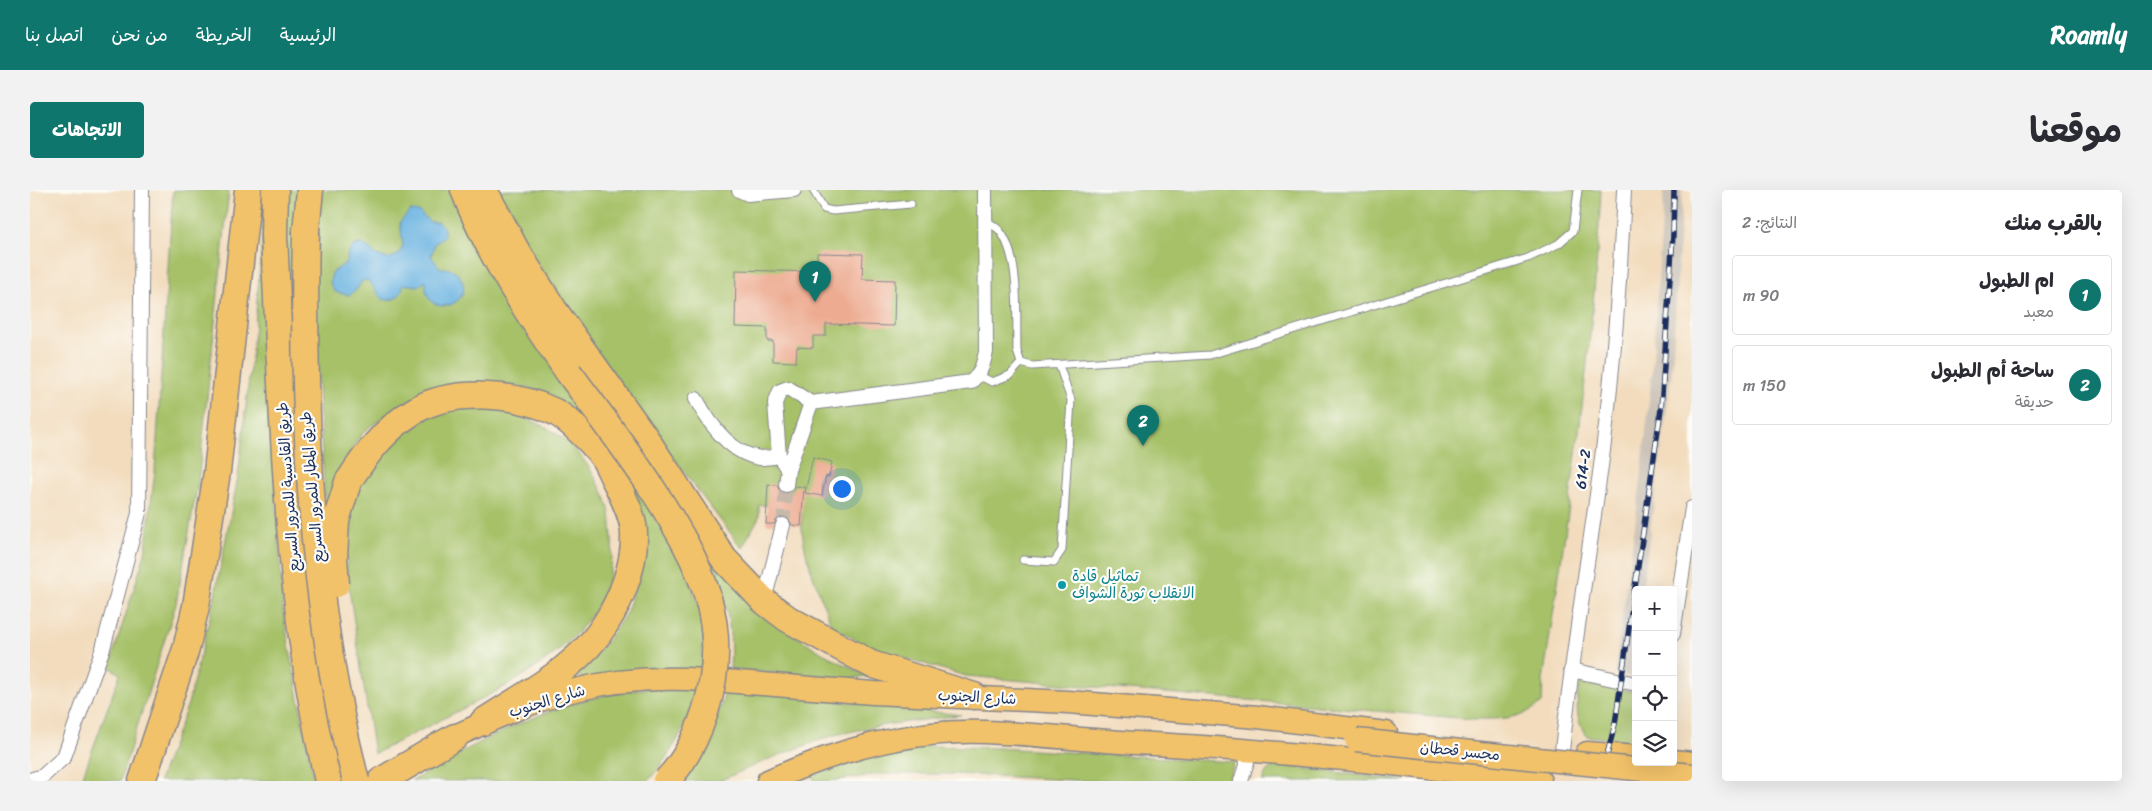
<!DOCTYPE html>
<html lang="ar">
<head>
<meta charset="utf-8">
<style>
	:root { --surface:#fff; --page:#f2f2f3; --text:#2b2b33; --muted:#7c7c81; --line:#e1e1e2; --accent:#0f766e }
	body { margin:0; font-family:Sriracha,"Playpen Sans Arabic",sans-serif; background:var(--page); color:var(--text); direction:rtl }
	.controls { position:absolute; right:15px; bottom:15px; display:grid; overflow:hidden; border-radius:5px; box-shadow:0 5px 20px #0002 }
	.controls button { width:45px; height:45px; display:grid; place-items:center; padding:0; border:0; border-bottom:1px solid var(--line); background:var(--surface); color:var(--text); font:25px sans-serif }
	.you { position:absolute; left:811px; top:298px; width:18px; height:18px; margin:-12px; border:4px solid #fff; border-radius:50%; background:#1a73e8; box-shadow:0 0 0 8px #1a73e833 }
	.badge { display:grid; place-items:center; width:32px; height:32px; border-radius:50%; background:var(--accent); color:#fff; font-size:16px; font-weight:700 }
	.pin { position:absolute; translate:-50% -41px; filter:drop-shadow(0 1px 2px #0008) }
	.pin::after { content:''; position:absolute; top:26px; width:18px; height:15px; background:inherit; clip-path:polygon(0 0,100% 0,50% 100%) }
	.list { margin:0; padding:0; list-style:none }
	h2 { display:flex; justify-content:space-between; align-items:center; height:65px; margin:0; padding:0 20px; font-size:21px }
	h2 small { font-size:16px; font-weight:400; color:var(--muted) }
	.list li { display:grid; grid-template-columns:32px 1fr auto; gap:15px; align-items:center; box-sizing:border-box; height:80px; margin:0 10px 10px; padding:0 10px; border:1px solid var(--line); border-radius:5px }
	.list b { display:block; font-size:19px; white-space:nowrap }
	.list p { margin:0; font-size:16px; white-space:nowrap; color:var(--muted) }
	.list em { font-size:16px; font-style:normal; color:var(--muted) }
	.icon { flex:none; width:28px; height:28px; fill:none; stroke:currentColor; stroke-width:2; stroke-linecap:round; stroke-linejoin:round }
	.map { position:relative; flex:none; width:1662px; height:591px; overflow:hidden; direction:ltr; border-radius:5px }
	header { display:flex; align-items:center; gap:30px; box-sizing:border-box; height:70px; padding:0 25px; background:var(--accent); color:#fff }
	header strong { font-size:24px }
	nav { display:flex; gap:28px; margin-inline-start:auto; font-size:18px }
	.intro { display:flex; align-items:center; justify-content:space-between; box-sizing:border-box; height:120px; padding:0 30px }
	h1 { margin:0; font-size:35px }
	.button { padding:12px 22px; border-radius:5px; background:var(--accent); color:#fff; font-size:18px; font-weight:700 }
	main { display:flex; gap:30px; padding:0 30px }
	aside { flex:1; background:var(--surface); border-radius:5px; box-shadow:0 5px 20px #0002 }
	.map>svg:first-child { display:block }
	.industrial { fill:#cbc3b8 }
	.green { fill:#a6c168; stroke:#607863 }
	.water { fill:#69b2e1; stroke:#4270a0 }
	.building { fill:#edac92 }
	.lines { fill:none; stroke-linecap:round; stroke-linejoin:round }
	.street-tunnel { stroke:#c7b9aa; stroke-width:14; stroke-dasharray:14 7; stroke-linecap:butt }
	.lane-casing { stroke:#86868e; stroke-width:9 }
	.street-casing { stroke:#86868e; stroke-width:16 }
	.primary-casing { stroke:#86868e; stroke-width:25 }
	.highway-casing { stroke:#86868e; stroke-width:29 }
	.lane { stroke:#fff; stroke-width:7 }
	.street { stroke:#fff; stroke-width:14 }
	.primary { stroke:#f2c26a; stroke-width:22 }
	.highway { stroke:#f2c26a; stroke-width:26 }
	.rail-casing { stroke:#1b2f5e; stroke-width:5.5 }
	.rail { stroke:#fdfcf7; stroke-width:4; stroke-dasharray:11; stroke-linecap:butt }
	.primary-bridge-casing { stroke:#86868e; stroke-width:25; stroke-linecap:butt }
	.highway-bridge-casing { stroke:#86868e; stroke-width:29; stroke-linecap:butt }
	.primary-bridge { stroke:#f2c26a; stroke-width:22 }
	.highway-bridge { stroke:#f2c26a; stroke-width:26 }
	.culture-dot { fill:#0f9aa8; stroke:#fdfcf7; stroke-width:2 }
	.labels { text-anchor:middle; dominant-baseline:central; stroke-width:4.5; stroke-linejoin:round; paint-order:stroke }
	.street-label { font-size:15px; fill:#1b2f5e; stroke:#fdfcf7 }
	.culture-label { font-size:15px; fill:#0d838f; stroke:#fdfcf7; text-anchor:start }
</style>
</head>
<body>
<header>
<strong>Roamly</strong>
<nav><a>الرئيسية</a><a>الخريطة</a><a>من نحن</a><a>اتصل بنا</a></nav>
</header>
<div class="intro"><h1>موقعنا</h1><a class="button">الاتجاهات</a></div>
<main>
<aside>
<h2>بالقرب منك<small>النتائج: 2</small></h2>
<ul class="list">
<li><span class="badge">1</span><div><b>ام الطبول</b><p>معبد</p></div><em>90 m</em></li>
<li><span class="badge">2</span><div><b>ساحة أم الطبول</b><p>حديقة</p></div><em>150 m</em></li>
</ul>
</aside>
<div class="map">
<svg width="1662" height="591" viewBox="0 0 1662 591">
	<rect width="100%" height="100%" fill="#fdfcf7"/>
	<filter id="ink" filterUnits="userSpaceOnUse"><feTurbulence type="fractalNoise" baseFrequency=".02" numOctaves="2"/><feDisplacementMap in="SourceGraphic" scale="10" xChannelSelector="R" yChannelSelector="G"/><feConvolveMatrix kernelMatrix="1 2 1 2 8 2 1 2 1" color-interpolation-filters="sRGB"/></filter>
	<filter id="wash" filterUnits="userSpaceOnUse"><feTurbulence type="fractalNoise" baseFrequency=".0096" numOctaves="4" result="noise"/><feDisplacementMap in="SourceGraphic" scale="20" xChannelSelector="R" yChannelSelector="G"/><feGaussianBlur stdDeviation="1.12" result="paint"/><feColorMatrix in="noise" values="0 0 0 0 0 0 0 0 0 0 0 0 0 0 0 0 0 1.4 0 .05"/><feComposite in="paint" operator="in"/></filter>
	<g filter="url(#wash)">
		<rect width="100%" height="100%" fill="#f2dcbd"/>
		<path class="industrial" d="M1634,0H1652L1642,181L1612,400H1606V441L1599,486L1585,482L1611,290L1622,182Z"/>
		<path class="green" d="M143,0H199L168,292L146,414L90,591H51L90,484L79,477L115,364L125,280Z
			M236,0L241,217L253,422L284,591H129L158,514L183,415L208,287L225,135Z
			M257,0H268L266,217L256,70Z
			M289,0H424L554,221C533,221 519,202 499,198C444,189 405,194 358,225C351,230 342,234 336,240C316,260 304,299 296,325L283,118Z
			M467,0H1571C1563,164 1538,328 1513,490L1512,513C1488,531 1469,529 1440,529L936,486L840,458L801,435C790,401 769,360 772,324L764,317L729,315V327L712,358C665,298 620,237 576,174C536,118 497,62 467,0Z
			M456,216C516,232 547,246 574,305C581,319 581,333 582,349C589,438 500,485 432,519C403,534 373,549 344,564L317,385L316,332L331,287L352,257L398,227L430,217Z
			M585,267L642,340L674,432L672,480L552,489L547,485L548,479L575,454L597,422L610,379Z
			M678,359L762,443L792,463L837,486L816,489L700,479C704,435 693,399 678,359Z
			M1549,493L1606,502V552L1557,546C1544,529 1547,514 1549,493Z
			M668,496C659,533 643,562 618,591H382C451,549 522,512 603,500C625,497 647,497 668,496Z
			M697,498L931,525L854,535L804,545L744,567L689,591H655L674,562Z
			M902,556L968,558L1204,572L1199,591H1059L928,584H848L802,591H785L782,585L838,565Z
			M1245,575L1377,591H1232L1236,582Z"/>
		<path class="water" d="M380,21L389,22L400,32H408L414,38V46L405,53L401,66L410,78C418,78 426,79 430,87C448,115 392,133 396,91L388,96L373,94C373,100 371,105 365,108C349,117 347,96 337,90L332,91L327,99L319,105L305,102L300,93L302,83L317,72C317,61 322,54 333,54L346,65L358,69L368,65L373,56L370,32Z"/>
		<g id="blocks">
			<path class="building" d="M787,63L833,64L832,89L865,90L864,136L796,134V146H783V158L767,157L766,172L743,171V151H737V138L705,137L706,80L787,82Z
				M783,267L802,272L799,287L796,286L792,306L775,303Z
				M738,294L747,295L750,302L755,304L763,301L765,296L774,297L771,336L762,335L759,329L755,326L747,329L744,334H736Z"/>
		</g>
	</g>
	<g filter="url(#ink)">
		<use href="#blocks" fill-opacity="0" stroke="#86868e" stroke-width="1"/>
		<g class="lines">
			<path class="street-tunnel" d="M753,335L756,295"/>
			<defs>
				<path id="lane" d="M783,0L794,19L803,21L881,14
					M955,29C959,33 967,37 970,41C991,68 986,128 987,161L991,173L1002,176L1180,165L1498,68L1528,54L1543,41L1548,0
					M948,185L962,192L980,185L991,173
					M993,370L1024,372L1032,360L1041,210L1029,175"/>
				<path id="street" d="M709,0L718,4L764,0
					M666,209C679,233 700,264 730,268C736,268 743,267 749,266
					M758,280L749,266L745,213L750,201L758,198L781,213
					M756,295L758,280L781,213L941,192C951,183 953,175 956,162L955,0
					M734,411L753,335
					M1643,444L1662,318
					M1541,480L1606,494
					M1532,561C1542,466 1558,371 1571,276C1583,184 1590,92 1594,0
					M0,590L13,586L34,567L73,458L109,323L112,0
					M1211,591L1221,559"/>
				<path id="primary" d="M695,491L843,503L1038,512L1228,527L1356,543
					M410,553C452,534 495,513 541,501C584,490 630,487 674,490
					M1557,563L1606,567
					M1643,571L1662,573
					M738,591C805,561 880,539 955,542C1005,544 1056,550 1107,553C1242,560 1376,575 1510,591"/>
				<path id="highway" d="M245,0L244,45C253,229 256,410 298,591
					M434,0C459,66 499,125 539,183
					M454,0L486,60L524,120L614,246L694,369L734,411L758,429L841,474L944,506
					M276,41L280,0
					M318,292C336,264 356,238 384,221C422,198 485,203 523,221C537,227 565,255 573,267C579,276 582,286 587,294C594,309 604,328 604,344C605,374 592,408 576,433C549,478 495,504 453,532
					M112,591L156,459L166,416L187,282L218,0
					M351,591L425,547"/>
			</defs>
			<use href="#lane" class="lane-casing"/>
			<use href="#street" class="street-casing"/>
			<use href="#primary" class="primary-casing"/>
			<use href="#highway" class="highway-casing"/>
			<use href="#lane" class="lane"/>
			<use href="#street" class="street"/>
			<use href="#primary" class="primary"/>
			<use href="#highway" class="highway"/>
			<defs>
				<path id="rail" d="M1577,565L1585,534L1631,219L1643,45L1644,0"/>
			</defs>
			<use href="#rail" class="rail-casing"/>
			<use href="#rail" class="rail"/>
			<defs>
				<path id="primary-bridge" d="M1326,550L1662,585"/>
				<path id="highway-bridge" d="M276,41C272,226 280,411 326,591
					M539,183C568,222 598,261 625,303C671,375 703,435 675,522C667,546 654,573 636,591
					M306,394L304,368L306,331L318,292"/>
			</defs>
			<use href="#primary-bridge" class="primary-bridge-casing"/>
			<use href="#highway-bridge" class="highway-bridge-casing"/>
			<use href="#primary-bridge" class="primary-bridge"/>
			<use href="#highway-bridge" class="highway-bridge"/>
		</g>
	</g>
	<circle class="culture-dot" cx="1032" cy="395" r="5"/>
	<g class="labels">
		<g class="street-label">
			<text transform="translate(1553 279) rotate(-82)">614-2</text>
			<text transform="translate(258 297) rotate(-94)">طريق القادسية للمرور السريع</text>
			<text transform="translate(282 297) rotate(-95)">طريق المطار للمرور السريع</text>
			<text transform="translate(947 507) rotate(3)">شارع الجنوب</text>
			<text transform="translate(517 511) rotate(-17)">شارع الجنوب</text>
			<text transform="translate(1430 561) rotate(6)">مجسر قحطان</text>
		</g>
		<g class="culture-label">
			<text x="1042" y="386">تماثيل قادة<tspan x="1042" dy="17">الانقلاب ثورة الشواف</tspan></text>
		</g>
	</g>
</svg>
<div class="controls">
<button>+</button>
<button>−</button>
<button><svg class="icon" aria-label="locate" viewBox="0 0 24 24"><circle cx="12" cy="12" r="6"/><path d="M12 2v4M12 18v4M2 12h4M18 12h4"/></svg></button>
<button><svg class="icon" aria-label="layers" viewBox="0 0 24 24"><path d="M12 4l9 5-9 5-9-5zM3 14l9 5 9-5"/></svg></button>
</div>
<div class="you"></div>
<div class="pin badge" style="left:785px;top:112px">1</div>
<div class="pin badge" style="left:1113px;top:256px">2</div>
</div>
</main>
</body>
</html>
